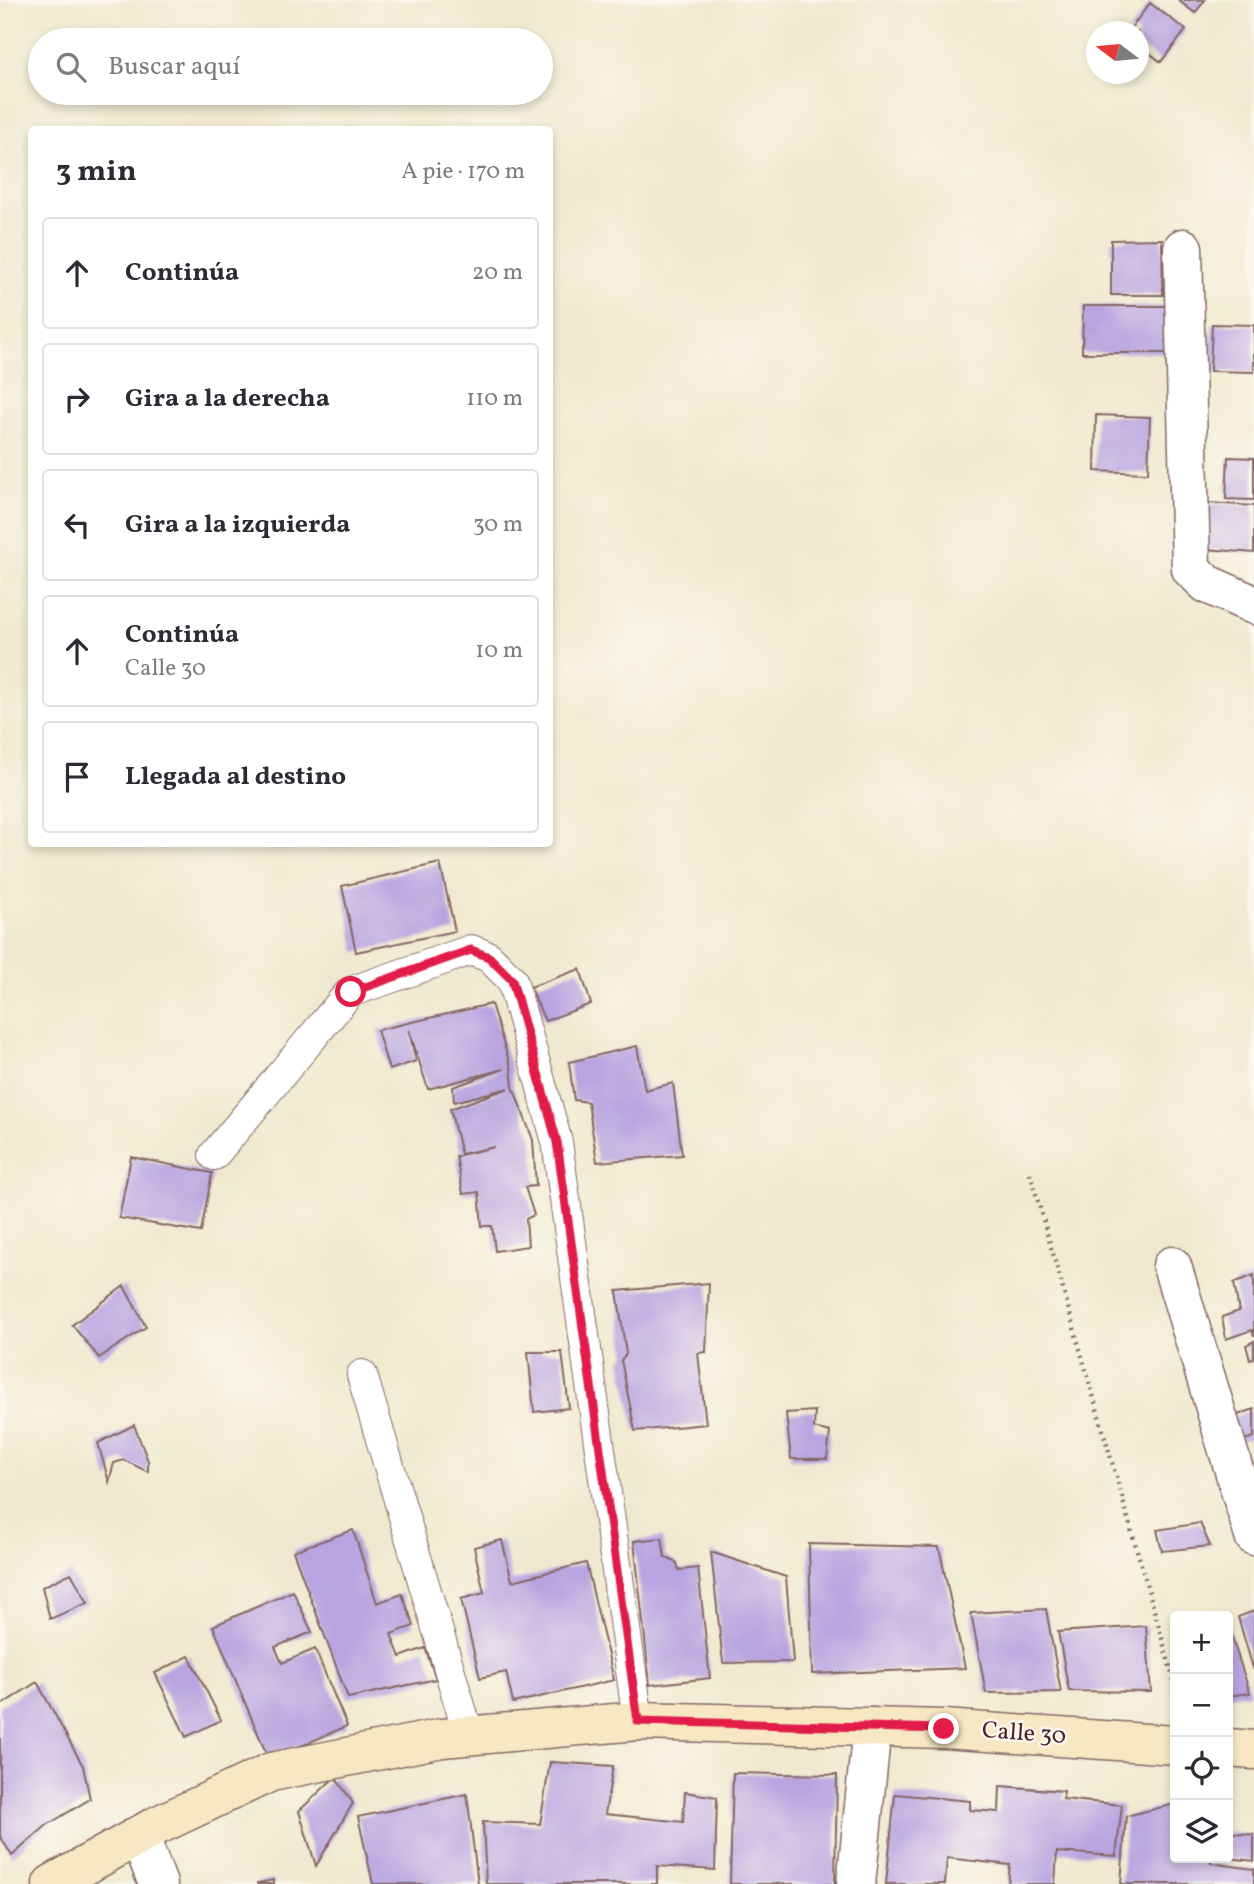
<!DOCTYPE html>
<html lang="es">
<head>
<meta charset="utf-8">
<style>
	:root { --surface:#fff; --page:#f7f7f7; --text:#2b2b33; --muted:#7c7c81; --line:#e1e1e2 }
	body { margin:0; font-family:Vollkorn,serif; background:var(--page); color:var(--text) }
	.controls { position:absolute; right:21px; bottom:21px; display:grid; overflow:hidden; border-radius:7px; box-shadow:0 4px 10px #0003 }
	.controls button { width:63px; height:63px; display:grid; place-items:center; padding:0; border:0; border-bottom:2px solid var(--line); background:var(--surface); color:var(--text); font:35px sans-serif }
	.compass { position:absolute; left:1086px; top:21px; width:63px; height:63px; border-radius:50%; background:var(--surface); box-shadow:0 4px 10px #0003; rotate:286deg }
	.stop { position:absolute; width:21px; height:21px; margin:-16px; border:5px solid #e11d48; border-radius:50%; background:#fff }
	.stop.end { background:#e11d48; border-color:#fff; box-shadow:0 2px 7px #0008 }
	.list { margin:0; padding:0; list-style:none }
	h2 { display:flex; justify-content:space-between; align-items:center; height:91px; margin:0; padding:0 28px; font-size:30px }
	h2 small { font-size:23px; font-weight:400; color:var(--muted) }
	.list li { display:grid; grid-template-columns:46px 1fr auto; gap:21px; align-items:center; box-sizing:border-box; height:112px; margin:0 14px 14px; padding:0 14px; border:2px solid var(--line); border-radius:7px }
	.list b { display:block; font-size:26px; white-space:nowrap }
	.list p { margin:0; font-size:23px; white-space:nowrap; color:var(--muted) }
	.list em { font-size:23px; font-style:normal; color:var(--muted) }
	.icon { flex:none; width:38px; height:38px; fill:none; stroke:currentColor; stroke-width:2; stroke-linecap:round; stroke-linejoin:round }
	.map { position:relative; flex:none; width:1254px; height:1884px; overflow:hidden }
	.search { position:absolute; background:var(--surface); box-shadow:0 4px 10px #0003; left:28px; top:28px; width:525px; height:77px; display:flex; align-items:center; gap:18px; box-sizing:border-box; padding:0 24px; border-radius:38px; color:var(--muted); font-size:26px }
	.panel { position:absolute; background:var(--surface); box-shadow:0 4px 10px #0003; left:28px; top:126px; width:525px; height:721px; border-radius:7px }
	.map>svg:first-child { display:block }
	.building { fill:#b8a4e0 }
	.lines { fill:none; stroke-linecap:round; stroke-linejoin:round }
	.lane-casing { stroke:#846664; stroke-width:32 }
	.street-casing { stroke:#846664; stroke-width:41 }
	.secondary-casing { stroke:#846664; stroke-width:41 }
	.path { stroke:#846664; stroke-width:4.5; stroke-dasharray:2 5; stroke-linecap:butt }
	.lane { stroke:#fff; stroke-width:30 }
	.street { stroke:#fff; stroke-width:38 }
	.secondary { stroke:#f7e8c3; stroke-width:38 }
	.route { stroke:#e11d48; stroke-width:9 }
	.labels { text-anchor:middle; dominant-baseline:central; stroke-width:5; stroke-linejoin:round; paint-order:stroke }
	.street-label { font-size:24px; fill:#4a1f2b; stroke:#fbf7ec }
</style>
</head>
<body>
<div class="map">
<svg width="1254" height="1884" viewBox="0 0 1254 1884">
	<rect width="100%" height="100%" fill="#fbf7ec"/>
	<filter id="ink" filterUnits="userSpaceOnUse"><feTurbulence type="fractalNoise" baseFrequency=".0143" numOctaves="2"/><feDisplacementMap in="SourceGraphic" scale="14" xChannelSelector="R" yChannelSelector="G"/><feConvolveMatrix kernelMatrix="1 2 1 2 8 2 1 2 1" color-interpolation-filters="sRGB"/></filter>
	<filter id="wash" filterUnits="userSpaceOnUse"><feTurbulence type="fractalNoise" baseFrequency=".00686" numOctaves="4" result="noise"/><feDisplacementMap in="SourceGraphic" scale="28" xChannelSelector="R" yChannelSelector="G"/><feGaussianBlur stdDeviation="1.57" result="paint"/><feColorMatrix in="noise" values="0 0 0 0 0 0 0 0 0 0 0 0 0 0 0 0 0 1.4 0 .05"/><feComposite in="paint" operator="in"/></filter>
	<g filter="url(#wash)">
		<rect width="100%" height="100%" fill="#f0e9cf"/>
		<g id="blocks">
			<path class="building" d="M1178,0H1205L1195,13Z
				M1150,3L1186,30L1161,62L1138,44V32H1128Z
				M1162,239L1163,295H1111V240Z
				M1083,306H1167L1166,353H1082Z
				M1212,324L1254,325V372L1210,371Z
				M1096,415L1150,417L1148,473L1095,471Z
				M1228,457L1254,458V500L1226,499Z
				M1209,503L1254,506V553L1206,549Z
				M440,863L455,931L356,952L342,886Z
				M580,969L591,1004L545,1021L530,987Z
				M491,1004L511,1067L513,1087L533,1140L536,1186L525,1187L534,1215L526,1219L528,1246L495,1251L492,1226H482L479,1192L463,1194L456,1156L494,1147L461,1154L450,1109L509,1088L454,1102L453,1087L504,1069L428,1089L409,1030L416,1061L389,1070L377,1030Z
				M637,1046L645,1090L673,1083L682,1155L597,1162L588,1102L574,1100L569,1062Z
				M131,1157L212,1173L201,1232L119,1218Z
				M1254,1275V1336L1252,1330L1226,1339L1222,1317L1239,1311L1234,1283Z
				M709,1283L706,1352L698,1353L706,1424L635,1431L621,1360L626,1354L617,1291Z
				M124,1286L146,1327L99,1358L72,1325Z
				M1254,1341V1358L1250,1360L1246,1345Z
				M528,1352H562L569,1408L534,1412Z
				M1254,1409V1437L1241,1441L1230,1418Z
				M815,1411L814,1428L830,1432L827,1459H791L786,1413Z
				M134,1425L148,1461V1472L124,1460L114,1463L109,1482L98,1443Z
				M1200,1523L1210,1546L1162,1551L1157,1530Z
				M353,1530L377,1603L402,1594L414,1626L391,1634L400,1657L425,1648L436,1679L348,1698L293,1551Z
				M662,1538L665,1557L677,1563L679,1570L698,1568L710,1678L650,1685L634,1541Z
				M502,1540L512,1581L586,1563L614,1680L513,1703L506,1672L480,1678L461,1599L484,1593L474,1547Z
				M809,1544L939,1547L965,1668L812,1674Z
				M711,1552L786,1577L793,1662L723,1663Z
				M71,1573L88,1603L50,1619L42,1587Z
				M293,1591L312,1632L275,1647L282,1663L315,1649L347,1726L269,1760L213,1626Z
				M1046,1609L1061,1692L986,1693L971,1613Z
				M1254,1611V1667L1253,1668L1238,1617Z
				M1146,1626L1151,1692L1069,1691L1058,1632Z
				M1228,1626L1250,1693L1228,1696Z
				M189,1656L221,1720L186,1737L155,1673Z
				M37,1682L83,1766L90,1799L47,1825L12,1856L0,1836V1706Z
				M550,1762L613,1766L605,1814L683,1822L685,1792L717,1797L715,1870L657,1866V1884H486L483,1822L540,1824Z
				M733,1773L837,1775L835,1884H730Z
				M335,1777L353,1803L316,1866L299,1811Z
				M1000,1786L1064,1791L1063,1799L1122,1805L1116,1856L1057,1852L1055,1884H1008L1010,1865L947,1858L945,1884H886L895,1794L970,1801V1810L999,1812Z
				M467,1794L478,1884H373L358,1817Z
				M1175,1804V1858H1211V1863L1254,1869V1884H1121L1126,1816Z
				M1228,1832L1254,1835V1861L1228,1858Z
				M274,1880V1884H257V1883Z"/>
		</g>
	</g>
	<g filter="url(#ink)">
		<use href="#blocks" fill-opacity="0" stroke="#846664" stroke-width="2"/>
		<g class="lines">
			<defs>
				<path id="lane" d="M214,1155L350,992L471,950L489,957L512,980L557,1142L638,1721
					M362,1375L469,1736"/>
				<path id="street" d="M1183,248L1191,569L1207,584L1254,605
					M1172,1266L1254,1536
					M139,1835L158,1884
					M856,1884L872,1727"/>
				<path id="secondary" d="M1228,1748L1254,1750
					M52,1884L156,1826L271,1772L442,1738L638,1721L944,1729L1175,1745"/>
			</defs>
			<use href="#lane" class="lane-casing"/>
			<use href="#street" class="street-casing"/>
			<use href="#secondary" class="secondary-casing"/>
			<path class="path" d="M1030,1173L1175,1684"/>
			<use href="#lane" class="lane"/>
			<use href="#street" class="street"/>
			<use href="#secondary" class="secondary"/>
		</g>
	</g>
	<g class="lines" filter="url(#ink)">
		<path class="route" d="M351,992L471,950L489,957L512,980L557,1142L638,1721L944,1729"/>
	</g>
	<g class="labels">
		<g class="street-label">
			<text transform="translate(1024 1734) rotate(4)">Calle 30</text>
		</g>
	</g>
</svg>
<div class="controls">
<button>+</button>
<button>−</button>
<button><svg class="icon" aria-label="locate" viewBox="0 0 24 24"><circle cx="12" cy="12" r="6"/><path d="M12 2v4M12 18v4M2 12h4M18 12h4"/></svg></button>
<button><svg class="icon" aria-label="layers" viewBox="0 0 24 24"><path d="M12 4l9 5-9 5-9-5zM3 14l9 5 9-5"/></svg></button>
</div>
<svg class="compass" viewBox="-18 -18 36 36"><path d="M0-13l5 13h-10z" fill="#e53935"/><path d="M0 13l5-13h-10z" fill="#7c7c81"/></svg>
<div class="stop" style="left:351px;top:992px"></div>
<div class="stop end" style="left:944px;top:1729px"></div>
<div class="search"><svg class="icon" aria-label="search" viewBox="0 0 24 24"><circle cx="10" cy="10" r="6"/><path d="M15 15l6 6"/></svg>Buscar aquí</div>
<section class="panel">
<h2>3 min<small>A pie · 170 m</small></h2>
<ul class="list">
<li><svg class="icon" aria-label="ahead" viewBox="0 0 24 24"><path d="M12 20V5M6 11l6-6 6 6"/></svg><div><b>Continúa</b></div><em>20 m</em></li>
<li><svg class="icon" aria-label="right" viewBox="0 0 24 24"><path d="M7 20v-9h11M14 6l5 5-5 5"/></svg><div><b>Gira a la derecha</b></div><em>110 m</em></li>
<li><svg class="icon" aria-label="left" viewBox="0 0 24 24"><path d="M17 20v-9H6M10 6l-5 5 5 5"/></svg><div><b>Gira a la izquierda</b></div><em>30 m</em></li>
<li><svg class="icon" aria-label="ahead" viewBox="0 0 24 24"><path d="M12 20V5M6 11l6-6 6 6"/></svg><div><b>Continúa</b><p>Calle 30</p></div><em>10 m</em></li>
<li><svg class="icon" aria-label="arrive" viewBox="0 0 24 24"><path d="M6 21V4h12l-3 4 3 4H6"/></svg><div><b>Llegada al destino</b></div></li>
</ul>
</section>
</div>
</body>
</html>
